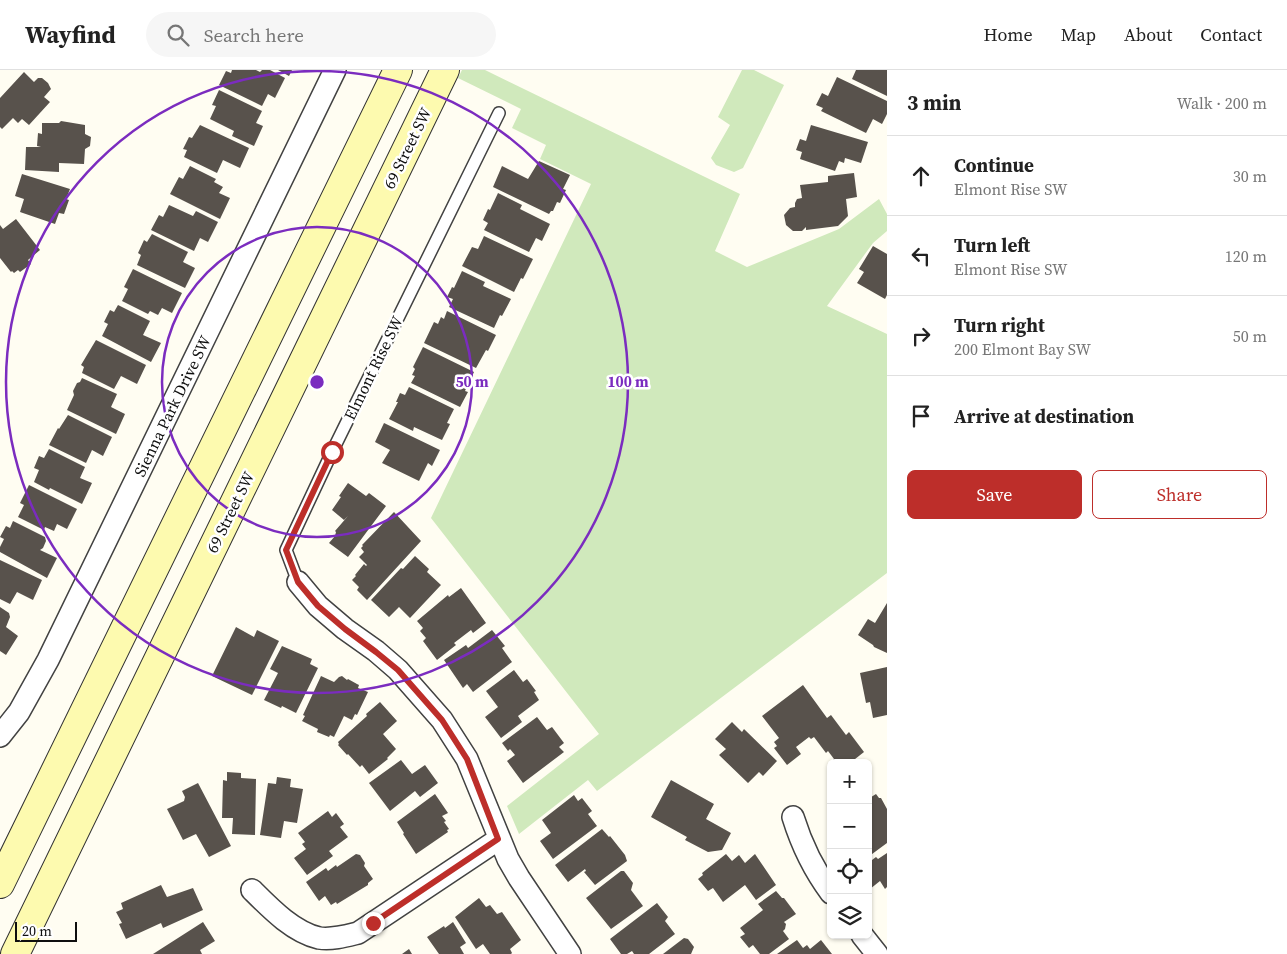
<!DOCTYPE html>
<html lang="en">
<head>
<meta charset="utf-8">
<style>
	:root { --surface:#fff; --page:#f6f6f6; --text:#222; --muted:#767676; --line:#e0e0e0; --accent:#bd2e2a }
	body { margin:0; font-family:"Source Serif 4",serif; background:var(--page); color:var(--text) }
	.controls { position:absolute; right:15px; bottom:15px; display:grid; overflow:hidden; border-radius:8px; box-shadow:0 1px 4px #0004 }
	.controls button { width:45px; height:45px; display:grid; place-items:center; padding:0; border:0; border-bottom:1px solid var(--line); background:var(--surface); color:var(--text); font:25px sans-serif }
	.scale { position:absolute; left:15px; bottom:12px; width:62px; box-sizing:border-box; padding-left:5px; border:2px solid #0f0f0f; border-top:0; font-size:14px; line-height:18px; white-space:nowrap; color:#0f0f0f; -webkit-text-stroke:4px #fff; paint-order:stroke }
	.stop { position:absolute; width:15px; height:15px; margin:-11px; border:4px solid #bd2e2a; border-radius:50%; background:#fff }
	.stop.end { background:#bd2e2a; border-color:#fff; box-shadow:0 1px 5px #0008 }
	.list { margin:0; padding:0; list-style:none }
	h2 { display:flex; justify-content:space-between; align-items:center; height:65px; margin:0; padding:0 20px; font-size:21px }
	h2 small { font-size:16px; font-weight:400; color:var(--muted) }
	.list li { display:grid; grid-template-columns:32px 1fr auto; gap:15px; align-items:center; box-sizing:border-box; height:80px; padding:0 20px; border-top:1px solid var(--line) }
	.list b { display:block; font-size:19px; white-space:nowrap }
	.list p { margin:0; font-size:16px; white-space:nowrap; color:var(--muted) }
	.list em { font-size:16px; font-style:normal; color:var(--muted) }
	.actions { display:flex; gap:10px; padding:15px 20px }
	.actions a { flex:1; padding:11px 0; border:1px solid var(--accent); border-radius:8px; text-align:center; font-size:18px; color:var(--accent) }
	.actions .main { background:var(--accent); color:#fff }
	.icon { flex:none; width:28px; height:28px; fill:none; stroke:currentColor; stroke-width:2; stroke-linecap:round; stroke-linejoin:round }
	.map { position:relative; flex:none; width:887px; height:884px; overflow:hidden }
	header { display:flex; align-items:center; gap:30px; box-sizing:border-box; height:70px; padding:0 25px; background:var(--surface); border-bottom:1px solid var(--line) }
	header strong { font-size:24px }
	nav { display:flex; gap:28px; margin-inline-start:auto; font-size:18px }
	.search { width:350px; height:45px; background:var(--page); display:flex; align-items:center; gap:12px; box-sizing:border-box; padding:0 18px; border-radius:28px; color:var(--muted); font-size:19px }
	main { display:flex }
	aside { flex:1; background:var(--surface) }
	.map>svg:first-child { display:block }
	.green { fill:#d0e9bc }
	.building { fill:#58524c }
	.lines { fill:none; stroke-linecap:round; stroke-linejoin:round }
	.service-casing { stroke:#424242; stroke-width:14 }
	.minor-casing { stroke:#424242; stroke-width:24 }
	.secondary-casing { stroke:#313131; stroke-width:30 }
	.service { stroke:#fff; stroke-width:11 }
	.minor { stroke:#fff; stroke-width:21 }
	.secondary { stroke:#fdfaaf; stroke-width:28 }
	.route { stroke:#bd2e2a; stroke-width:6 }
	.ring { fill:none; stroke:#7b2cbf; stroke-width:2.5 }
	.labels { text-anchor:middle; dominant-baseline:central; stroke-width:5; stroke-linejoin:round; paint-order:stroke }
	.street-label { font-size:16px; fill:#0f0f0f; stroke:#fff }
	.centre { fill:#7b2cbf; stroke:#fff; stroke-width:2.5 }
	.ring-label { font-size:15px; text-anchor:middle; font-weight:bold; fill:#7b2cbf; stroke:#fff; stroke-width:5; stroke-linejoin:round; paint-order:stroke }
</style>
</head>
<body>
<header>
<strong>Wayfind</strong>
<div class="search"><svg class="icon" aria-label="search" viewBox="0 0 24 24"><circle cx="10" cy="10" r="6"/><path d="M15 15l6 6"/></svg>Search here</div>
<nav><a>Home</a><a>Map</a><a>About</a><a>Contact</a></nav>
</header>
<main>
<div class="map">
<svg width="887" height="884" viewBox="0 0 887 884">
	<rect width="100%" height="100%" fill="#fffdf2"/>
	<path class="green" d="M462,0H485L740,124L715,181L747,197L839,159L879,129L887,144V161L873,173L827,236L887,264V503L597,721L588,710L519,764L507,736L599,664L431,448L591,114L540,89L546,75L512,58L521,39L458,8Z
		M742,0H754L784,15L743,98L734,102L716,95L711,88L730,55L718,47Z"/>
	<path class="building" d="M232,0H256L260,2L262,0H270L285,8L275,28L268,24L262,36L219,15L226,1L231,3Z
		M278,0H292L289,6Z
		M856,0H887V26L852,9Z
		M24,2L34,12L38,8H42L48,13L51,19L44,27L50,32L29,55L22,49L18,53L13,48L2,59L0,57V28Z
		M837,7L887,31V44L882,54L873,49L866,63L821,41L823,38L816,35L822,23L828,26Z
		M219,20L262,41L256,53L263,56L254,76L232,66L234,61L210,49L216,36L212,35Z
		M61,51L85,55V64L91,67L90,76L85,79L84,94L59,93V102L25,100L26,77H41L37,76L38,63L42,64V53H59Z
		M200,55L249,78L240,98L223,90L217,103L184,87L187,80L183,79L189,67L192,68Z
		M811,55L868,72L861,93L845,88L844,93L839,91L835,101L800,89L802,82L796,80L800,69L806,71Z
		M539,91L570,105L563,119L566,120L560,133L557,132L553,141H551L549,144L493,117L502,96L528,109Z
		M190,96L216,109L214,112L223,117L219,123L230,128L220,149L170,124L179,107L183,109Z
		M854,103L857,127L846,129L848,146L838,156L806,160V157L802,161H793L786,155L784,145L790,138L795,137V133L797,129L802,128L800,115L828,112V106Z
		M22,104L70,119L66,129L69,130L64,144L59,143L55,154L20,142L24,129L15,126Z
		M498,123L522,135L520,139L550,154L542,171L536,168L529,182L484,160L488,153L483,150L488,139L490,140Z
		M169,135L193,146L196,141L218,152L208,172L200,168L194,181L151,160L159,145L163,147Z
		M16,149L40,180L28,190L31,194L20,202L18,200L14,203L12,201L11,202L0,188V155L3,159Z
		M152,164L188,182L183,192L195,198L185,218L137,195L141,185L138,183L144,170L147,172Z
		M484,166L533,189L523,209L521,208L514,222L462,196L472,177L478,179Z
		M873,176L887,184V225L885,229L857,213L864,202L859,199Z
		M133,199L182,223L172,243L162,238L158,245L150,241L148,244L122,231L128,219L124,217Z
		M462,201L485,212L483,216L511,229L502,246L500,245L494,258L449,237L453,229L447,227L452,217L454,218Z
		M118,235L150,251L143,265L161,273L151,292L102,266L108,254L104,252L110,240L114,242Z
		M447,241L496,265L488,281L486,280L476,298L424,273L434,252L438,254L441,247L444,249Z
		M96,270L146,295L137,314L121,306L114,319L82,303L84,297L81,295Z
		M423,277L474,302L465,321L468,322L460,337L411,313L415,306L412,305L415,299L413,297Z
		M82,308L117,324L111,337L125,344L116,364L67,340L74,325L73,321L77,313L80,312Z
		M409,317L454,339L447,353L450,354L442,370L414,357L413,361L389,349L398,332H396L400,323L405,325Z
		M68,345L112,367L103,386L92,380L86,393L49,375L58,358L59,359Z
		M384,353L440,380L432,396L428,393L419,411L382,393L390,380L375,372Z
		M49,379L85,397L80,408L92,413L82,434L50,418L49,420L34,412L39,400L34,398L39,386L44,388Z
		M348,413L366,426L369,423L386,436L348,487L329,473L335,466L336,462L335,461L348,446L344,450L332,440L341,427L339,426Z
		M29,415L77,439L67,459L57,454L54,461L45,457L44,460L18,447L24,435L20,433Z
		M394,442L421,471L367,530L357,520L359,517L352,510L356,506L355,505L364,494L366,496L367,495L359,487L364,482L361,478L363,476L362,475Z
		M13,451L45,467L46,471L43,478L40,480L57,488L47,508L0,482V477L4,469L0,467L6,456L10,458Z
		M415,486L429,499L427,502L441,515L410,548L399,537L389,547L371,530L401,498L403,499Z
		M0,490L42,510L33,530L17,522L10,534L0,529Z
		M461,518L486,553L473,563L471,560L454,573L456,575L437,590L423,571L426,568L420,561L423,558L417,551L448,525L449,527Z
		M887,533V583L874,577L873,575L858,565L868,549L875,553Z
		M0,537L9,543L10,547L6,557L18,566L6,585L0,581Z
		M236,557L254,567L257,560L279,571L252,625L212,606Z
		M492,560L505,576L502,578L512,592L473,622L467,614L463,618L444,590L466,575L468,578Z
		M282,576L312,589L310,594L318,598L296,643L282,636L281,638L264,630L278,603L270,599Z
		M887,597V645L873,648L870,632L866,633L860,603Z
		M514,600L523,612L527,609L536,621L534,622L539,630L518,646L522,652L501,668L485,647L498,637L486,621Z
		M321,606L334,612L339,607L342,606L347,610L348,609L357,614L359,615L358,618L368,622L357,645L355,644L352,650L344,646L334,667L330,665L329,667L317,662L318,659L302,651L305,646L303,645Z
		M803,615L827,648L831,645L846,665L849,662L864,682L850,693H829L834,689L828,681L826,683L814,667L811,669L809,667L796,677L801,684L787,695L774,678L777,676L774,672L779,668L762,646Z
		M380,632L397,651L383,664L396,679L387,688L388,689L369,704L362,695L360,697L348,684L347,685L338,675L339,674L338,672L367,646L366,644Z
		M537,647L547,660L552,657L564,673L559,677L564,682L523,713L507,691L515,685L510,679L508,681L502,673Z
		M732,652L742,662L744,659L777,691L763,706L759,702L748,713L719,685L726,679L715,669Z
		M401,690L412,704L425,695L438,713L420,727L415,721L390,741L369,713Z
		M227,702L241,703V708L256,709L255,765L232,764L233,748H222L223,710L227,711Z
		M277,707L291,709L290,717L303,719L297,753L284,751L281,768L260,765L268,713L276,714Z
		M671,710L714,734L706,749L731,763L722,780L708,782L685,770L687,767L651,747Z
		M198,713L231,776L209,787L196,764L183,770L167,739L184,731L185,727L182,721Z
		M435,724L448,743L442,746L446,751L444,752L449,759L447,760L448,762L416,784L403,764L404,763L397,752Z
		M876,724L879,728H881L887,739V773L868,787V729Z
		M574,725L578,731L582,728L592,741L588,744L597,756L553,789L540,771L551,763L542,750Z
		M328,741L332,747L336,743L344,754L340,757L348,767L329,781L333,786L307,805L294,788L306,779L302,774L305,772L298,763Z
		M602,759L609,767L610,766L625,785L627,791L595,815L584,802L586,801L585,799L568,812L555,795Z
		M887,783V817L885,819L880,811L870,819L868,817V793L876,787L878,789Z
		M356,784L360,785L365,793L364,796L373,809L368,813V815L337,834L336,832L331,835L325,826L319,831L306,812L326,798L328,801L336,795L337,797Z
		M726,784L732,791L739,785L745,793L755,784L776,815L756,830L745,815L723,832L713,818L708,821L698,809L703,805L702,803Z
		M621,801H624L633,813L631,820L643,836L611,859L586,828Z
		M161,815L167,827L193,818L203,840L163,858L161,853L126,869L119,854L122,853L116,842L123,839L121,833Z
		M776,821L782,828H784L796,844L784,852L786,854L785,859L783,861L789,869L769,884H760L753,875L749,878L740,867L745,864L740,858L763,840L758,834Z
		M479,828L486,837L490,835L497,844L502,842L521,870L510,879L512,883L511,884H490L483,874L476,879L455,847Z
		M657,833L668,847L665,851L675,864L649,884H634L632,881L627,884H621L610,869Z
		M203,852L215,871L200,880L202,884H153Z
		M453,852L466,873L460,877L464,884H439L427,867L444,856L445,858Z
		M684,868L688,869L694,877L691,884H663Z
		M797,870L803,878L807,875L810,879L821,870L832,884H777Z
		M409,879L412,884H402Z"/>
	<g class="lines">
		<defs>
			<path id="service" d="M298,512L286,480L332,382L499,43"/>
			<path id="minor" d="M298,512L318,536L345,559L376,581L398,600L442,650L467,689L508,789L519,808L570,884
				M0,666L19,642L48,590L335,0
				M793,747C802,776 813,799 831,823
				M252,820C270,838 293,862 319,868C332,870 346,866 358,863L499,769
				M862,865L877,884"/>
			<path id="secondary" d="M0,814L398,0
				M15,884L445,0"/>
		</defs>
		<use href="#service" class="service-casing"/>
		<use href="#minor" class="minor-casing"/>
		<use href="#secondary" class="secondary-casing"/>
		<use href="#service" class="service"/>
		<use href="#minor" class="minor"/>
		<use href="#secondary" class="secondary"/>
	</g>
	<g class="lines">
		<path class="route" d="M332,382L286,480L298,512L318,536L345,559L376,582L398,600L442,650L467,689L498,769L373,853"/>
	</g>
	<g class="ring">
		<circle cx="317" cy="312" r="155"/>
		<circle cx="317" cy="312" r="311"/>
	</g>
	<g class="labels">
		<g class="street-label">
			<text transform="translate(407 78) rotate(-64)">69 Street SW</text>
			<text transform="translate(373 298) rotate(-64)">Elmont Rise SW</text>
			<text transform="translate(172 336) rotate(-64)">Sienna Park Drive SW</text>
			<text transform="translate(230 442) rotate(-64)">69 Street SW</text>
		</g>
	</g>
	<circle cx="317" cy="312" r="8" class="centre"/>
	<g class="ring-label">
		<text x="472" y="317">50 m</text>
		<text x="628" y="317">100 m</text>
	</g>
</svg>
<div class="controls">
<button>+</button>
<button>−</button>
<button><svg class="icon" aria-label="locate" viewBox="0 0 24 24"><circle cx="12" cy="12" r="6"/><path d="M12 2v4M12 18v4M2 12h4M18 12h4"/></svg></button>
<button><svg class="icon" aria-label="layers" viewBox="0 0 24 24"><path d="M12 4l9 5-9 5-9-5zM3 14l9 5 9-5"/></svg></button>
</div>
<div class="scale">20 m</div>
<div class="stop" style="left:332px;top:382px"></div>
<div class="stop end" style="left:373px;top:853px"></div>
</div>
<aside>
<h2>3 min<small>Walk · 200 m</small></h2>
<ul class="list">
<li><svg class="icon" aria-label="ahead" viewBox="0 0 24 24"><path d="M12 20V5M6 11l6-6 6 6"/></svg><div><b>Continue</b><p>Elmont Rise SW</p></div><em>30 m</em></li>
<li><svg class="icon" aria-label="left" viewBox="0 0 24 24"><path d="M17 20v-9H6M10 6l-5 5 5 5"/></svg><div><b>Turn left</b><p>Elmont Rise SW</p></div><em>120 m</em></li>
<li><svg class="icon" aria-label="right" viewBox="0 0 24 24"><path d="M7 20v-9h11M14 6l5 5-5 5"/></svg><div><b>Turn right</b><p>200 Elmont Bay SW</p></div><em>50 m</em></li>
<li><svg class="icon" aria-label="arrive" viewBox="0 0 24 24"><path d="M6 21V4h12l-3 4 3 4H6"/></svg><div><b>Arrive at destination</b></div></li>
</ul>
<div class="actions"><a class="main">Save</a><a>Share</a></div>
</aside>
</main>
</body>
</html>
